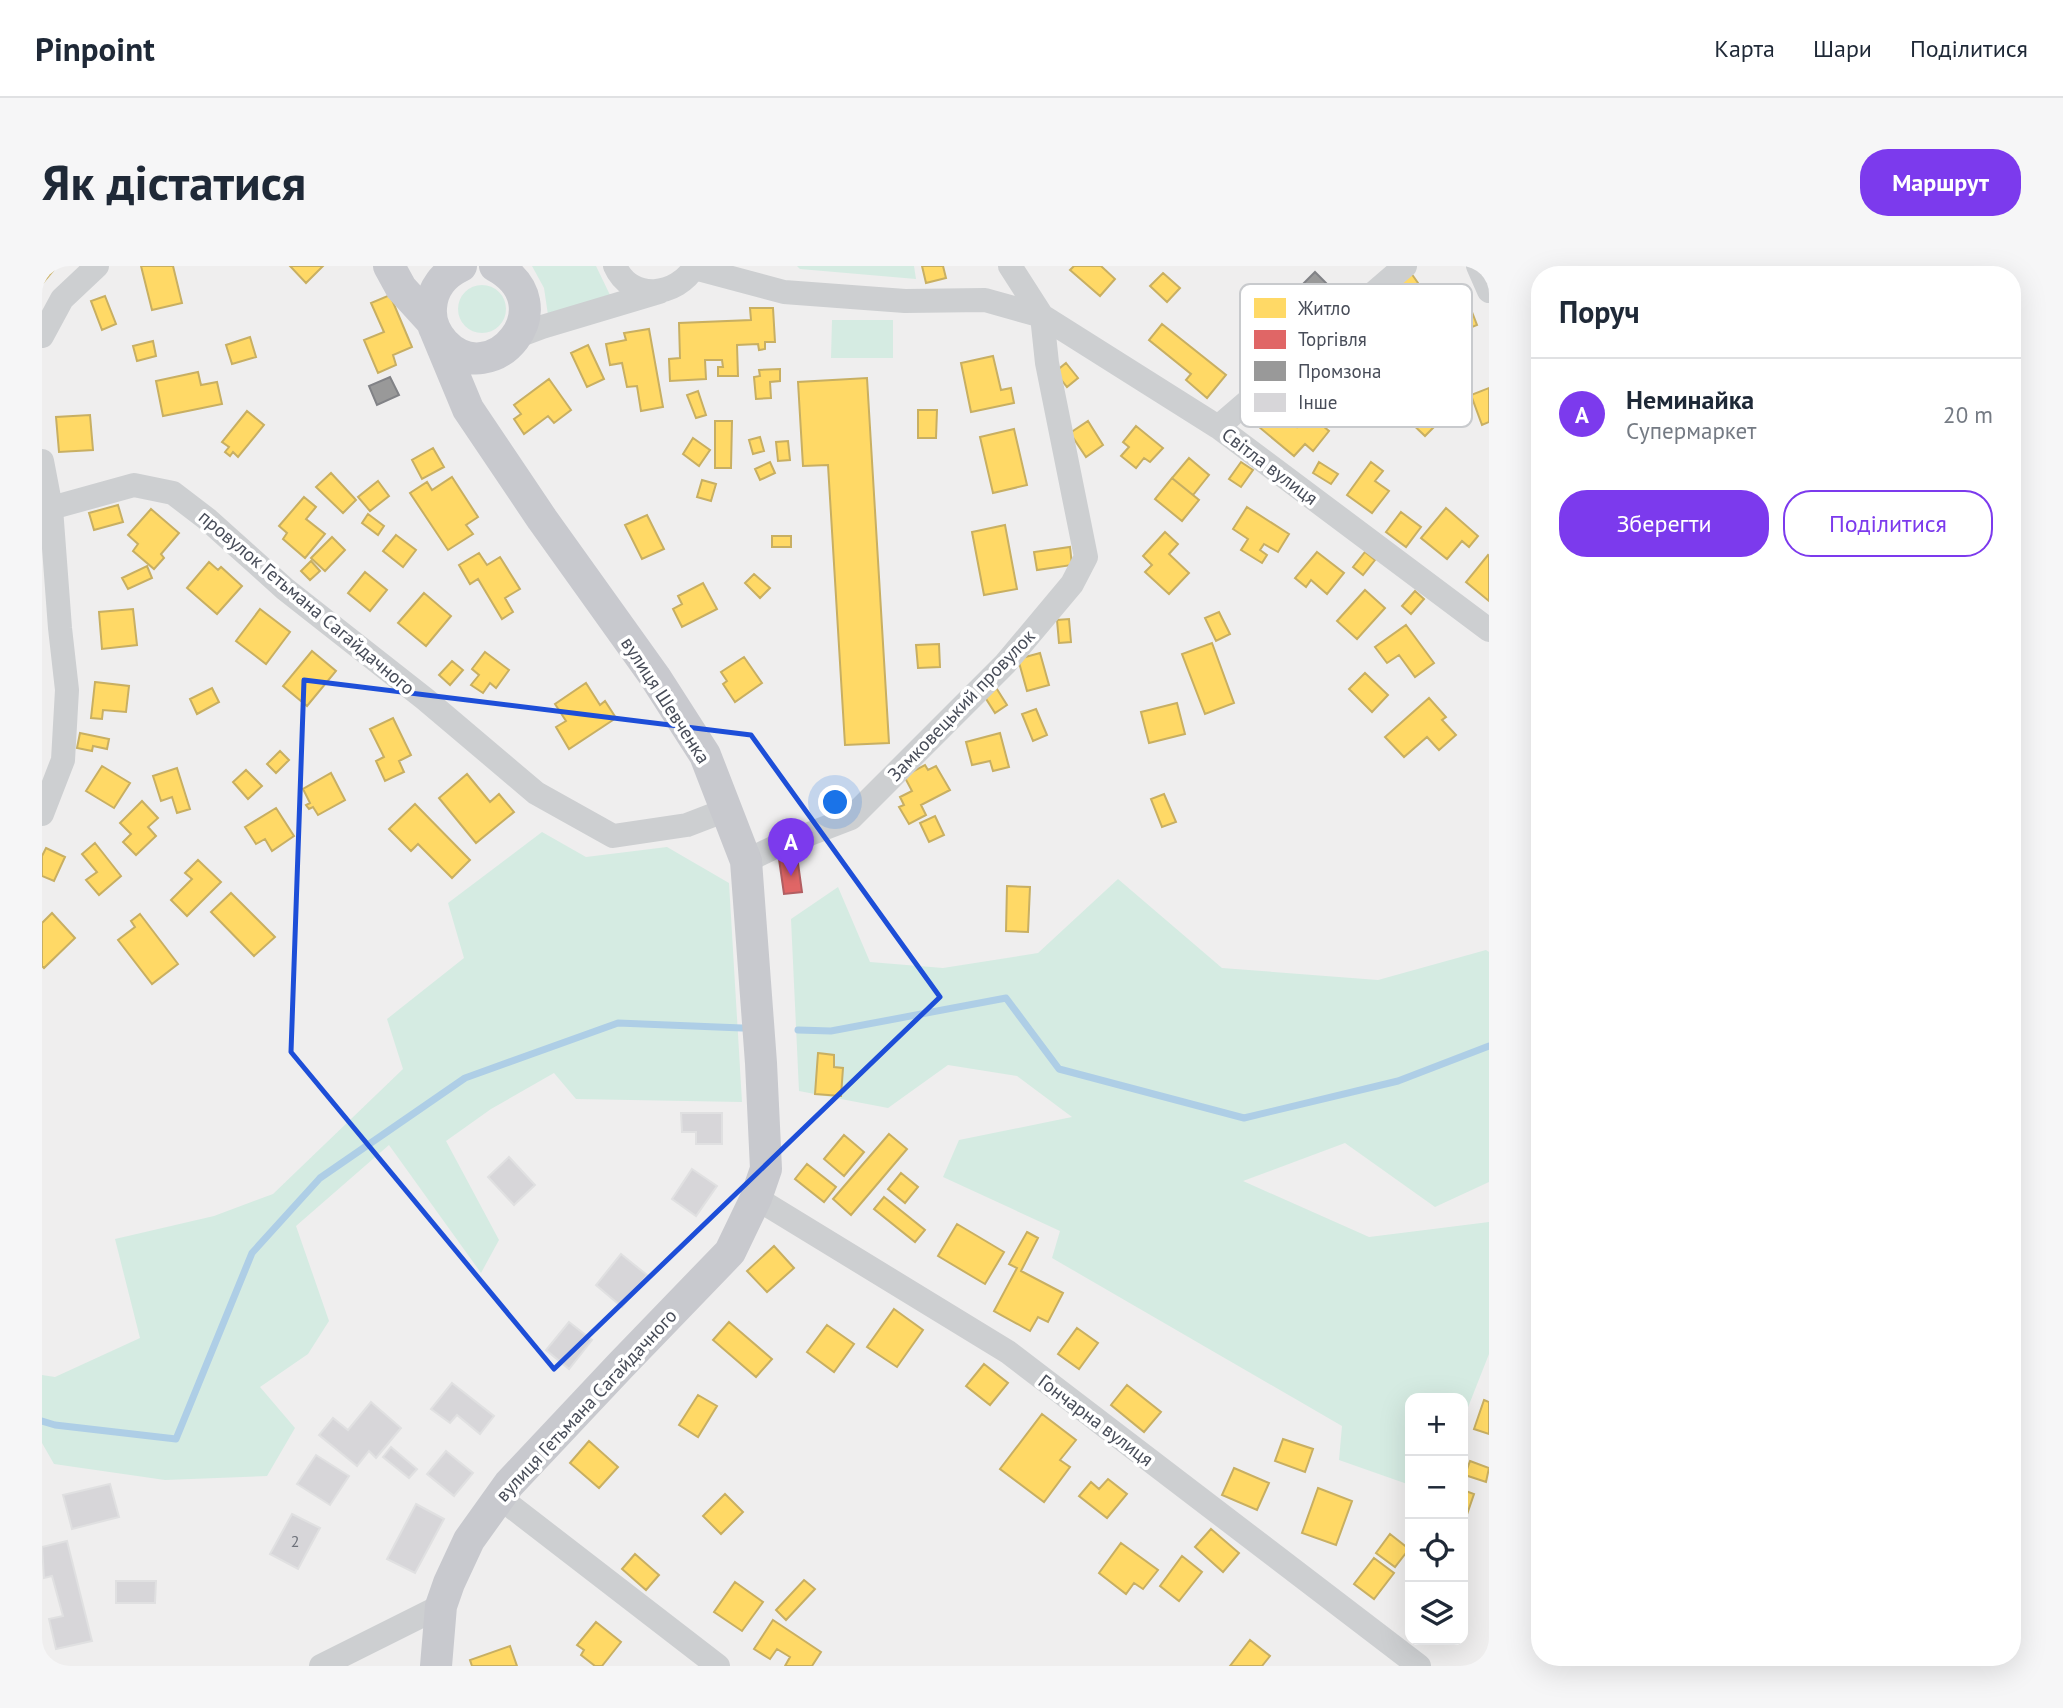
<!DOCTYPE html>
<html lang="uk">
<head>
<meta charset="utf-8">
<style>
	:root { --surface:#fff; --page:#f6f6f7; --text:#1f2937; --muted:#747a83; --line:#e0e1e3; --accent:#7c3aed }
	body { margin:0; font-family:"PT Sans",sans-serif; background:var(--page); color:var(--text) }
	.controls { position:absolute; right:21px; bottom:21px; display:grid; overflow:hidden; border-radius:14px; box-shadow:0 7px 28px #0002 }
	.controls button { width:63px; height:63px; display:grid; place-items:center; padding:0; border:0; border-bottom:2px solid var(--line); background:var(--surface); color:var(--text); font:35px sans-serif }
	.you { position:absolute; left:794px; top:537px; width:24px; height:24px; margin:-18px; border:5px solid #fff; border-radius:50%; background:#1a73e8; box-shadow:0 0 0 10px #1a73e833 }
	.badge { display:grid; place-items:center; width:46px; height:46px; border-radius:50%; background:var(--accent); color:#fff; font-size:23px; font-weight:700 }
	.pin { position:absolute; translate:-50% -58px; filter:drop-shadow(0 2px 4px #0008) }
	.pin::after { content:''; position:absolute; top:37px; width:24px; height:21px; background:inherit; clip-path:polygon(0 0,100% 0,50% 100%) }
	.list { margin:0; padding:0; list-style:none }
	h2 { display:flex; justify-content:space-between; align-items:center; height:91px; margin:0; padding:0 28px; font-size:30px }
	h2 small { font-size:23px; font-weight:400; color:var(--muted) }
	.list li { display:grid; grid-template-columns:46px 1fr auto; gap:21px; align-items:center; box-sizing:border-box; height:112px; padding:0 28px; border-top:2px solid var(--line) }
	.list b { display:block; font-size:26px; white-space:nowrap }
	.list p { margin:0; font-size:23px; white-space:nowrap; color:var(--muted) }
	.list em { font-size:23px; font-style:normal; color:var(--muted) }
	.actions { display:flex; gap:14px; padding:21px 28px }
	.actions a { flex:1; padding:16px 0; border:2px solid var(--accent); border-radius:28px; text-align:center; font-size:24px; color:var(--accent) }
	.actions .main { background:var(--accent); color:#fff }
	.icon { flex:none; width:38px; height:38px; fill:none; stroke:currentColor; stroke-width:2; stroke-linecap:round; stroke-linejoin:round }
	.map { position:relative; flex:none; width:1447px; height:1400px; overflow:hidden; border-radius:28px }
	header { display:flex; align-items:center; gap:42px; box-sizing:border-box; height:98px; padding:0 35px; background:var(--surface); border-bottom:2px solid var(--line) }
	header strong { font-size:33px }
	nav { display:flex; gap:38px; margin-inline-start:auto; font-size:24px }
	.intro { display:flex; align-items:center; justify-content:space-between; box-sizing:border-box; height:168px; padding:0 42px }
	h1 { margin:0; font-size:49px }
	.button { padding:18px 32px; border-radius:28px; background:var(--accent); color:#fff; font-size:24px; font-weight:700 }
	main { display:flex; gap:42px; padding:0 42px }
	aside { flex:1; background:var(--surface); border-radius:28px; box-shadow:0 7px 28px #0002 }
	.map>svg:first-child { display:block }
	.green { fill:#d5ebe2 }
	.homes { fill:#ffd966; stroke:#c8af62; stroke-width:2 }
	.shops { fill:#e06666; stroke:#b25e62; stroke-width:2 }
	.industry { fill:#999; stroke:#818286; stroke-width:2 }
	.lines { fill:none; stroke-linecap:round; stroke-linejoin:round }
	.stream { stroke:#aecee6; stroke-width:7 }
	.building { fill:#d7d6d9; stroke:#e0e0e1; stroke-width:2 }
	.minor { stroke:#cdcfd1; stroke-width:24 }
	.major { stroke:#c8c9ce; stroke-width:32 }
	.marked { fill:none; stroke:#1d4ed8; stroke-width:5; stroke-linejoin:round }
	.labels { text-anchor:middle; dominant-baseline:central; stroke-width:7; stroke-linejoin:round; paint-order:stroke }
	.number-label { font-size:16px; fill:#6d717a }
	.street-label { font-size:19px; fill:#484d59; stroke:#fff }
	.key { fill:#fff; stroke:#c8cacd; stroke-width:2 }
	.key-label { font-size:19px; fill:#484d59 }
</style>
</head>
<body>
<header>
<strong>Pinpoint</strong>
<nav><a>Карта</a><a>Шари</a><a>Поділитися</a></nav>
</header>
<div class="intro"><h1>Як дістатися</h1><a class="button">Маршрут</a></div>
<main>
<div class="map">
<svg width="1447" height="1400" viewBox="0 0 1447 1400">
	<rect width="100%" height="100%" fill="#efeeee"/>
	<path class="green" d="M490,0H554L568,29L506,49L502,22Z
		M755,0H872L874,13L758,3Z
		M416 43a24 24 0 1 1 48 0a24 24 0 1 1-48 0Z
		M790,54H851V92H789Z
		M500,566L544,591L625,581L687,617L700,836L534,833L512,807L449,843L404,875L457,974L439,1007L347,879L254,960L287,1055L266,1088L218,1121L253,1162L225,1210L123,1214L12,1198L0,1177V1109L13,1111L98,1072L73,973L172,950L231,928L361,803L345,753L422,692L406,637Z
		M1076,613L1180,702L1336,714L1444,684L1447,686V916L1393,941L1303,877L1201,915L1327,971L1447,956V1088L1421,1154V1132H1368V1219L1297,1194L1300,1160L1010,992L1018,965L901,911L917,874L1030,851L975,810L906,799L846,842L757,825L749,653L796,621L828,696L901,702L996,687Z"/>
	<path class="homes" d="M0,0H15L0,18Z
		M99,0H131L140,37L110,44Z
		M248,0H281L264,17Z
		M880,0H901L904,12L884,17Z
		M1032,0H1059L1073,13L1058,30L1028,4Z
		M1121,7L1138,22L1125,36L1108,20Z
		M1369,7L1388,34L1364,52L1344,24Z
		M1423,28L1435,59L1401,73L1388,41Z
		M348,29L370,81L351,89L354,99L336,107L322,74L342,66L329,37Z
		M63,30L74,58L60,64L49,35Z
		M708,42H731L733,76H723V83L717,84L716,78L695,79L696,110H676V101H681L680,94H663L664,113L628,115L627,93L638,92L637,57L709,54Z
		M1120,58L1184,109L1165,132L1144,114L1149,108L1107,74Z
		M607,63L621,141L599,145L595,120L585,121L580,97L568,99L564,78L584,74L582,67Z
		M208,71L214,91L190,98L184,79Z
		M111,75L114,90L95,95L91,80Z
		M546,79L562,113L545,121L529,87Z
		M951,90L959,124L969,122L972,137L929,146L919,97Z
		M1024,97L1036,112L1025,121L1013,106Z
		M738,103V115L728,116L729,132L714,133L712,111L718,110L717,104Z
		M156,106L159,119L175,116L180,138L121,150L114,115Z
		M825,112L847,477L803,479L786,199L761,200L756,116Z
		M507,113L529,144L512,157L506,150L482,168L472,153L479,148L472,139Z
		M1447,122V156L1440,159L1429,129Z
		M656,125L664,149L654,152L645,129Z
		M1216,138L1229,149L1233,143L1255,161L1266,148L1287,165L1271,185L1263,178L1252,190L1205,151Z
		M1373,142L1393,160L1383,170L1364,152Z
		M876,144H895L894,172H876Z
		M205,145L222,159L196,191L191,186L188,190L183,186L187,181L180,176Z
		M48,149L51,184L17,186L14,151Z
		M673,155H690L689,202H673Z
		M1046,155L1061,179L1044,191L1028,167Z
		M1094,160L1121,182L1108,196L1102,192L1094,202L1079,190L1087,181L1081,176Z
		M972,163L985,219L951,227L938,171Z
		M718,171L722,185L711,188L707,174Z
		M651,172L668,184L657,200L641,188Z
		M746,175L748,194L736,195L734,176Z
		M391,182L402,201L380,213L370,194Z
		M1147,192L1167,209L1151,229L1130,212Z
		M728,196L733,207L718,214L713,203Z
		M1199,196L1211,204L1199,221L1187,213Z
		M1277,196L1296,208L1289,218L1271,207Z
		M1329,196L1341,205L1333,215L1347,225L1330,247L1305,229Z
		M289,207L314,234L301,247L274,221Z
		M410,211L436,251L424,259L431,268L406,284L368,227L385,216L390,224Z
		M1130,212L1157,234L1140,255L1113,233Z
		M660,214L674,218L669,235L655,231Z
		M336,215L347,230L328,245L316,231Z
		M262,231L274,241L264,253L283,268L263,292L241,273L245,267L237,260Z
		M76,239L81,256L52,264L47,247Z
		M1205,241L1247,268L1236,286L1222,278L1218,284L1225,289L1220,297L1199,284L1206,273L1191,263Z
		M1404,242L1436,270L1427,281L1420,275L1405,293L1379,272Z
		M109,243L137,267L119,288L122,292L112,303L91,285L96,278L86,269Z
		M1359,246L1379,261L1364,281L1344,266Z
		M326,248L342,260L336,269L320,257Z
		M605,249L622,283L600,293L583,259Z
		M963,259L975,323L942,329L930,266Z
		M1123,266L1136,278L1127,288L1147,307L1127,328L1103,306L1110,299L1101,290Z
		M354,269L374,284L361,301L341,285Z
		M730,270H749V281H730Z
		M290,271L303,284L283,305L269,292Z
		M1028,281L1030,299L995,304L992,286Z
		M1275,286L1302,307L1285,328L1269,314L1264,321L1253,312Z
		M1323,286L1333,294L1321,309L1311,301Z
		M437,287L445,299L458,291L478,323L463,332L471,346L460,353L436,313L428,318L417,299Z
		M1446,289L1447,290V335L1424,316Z
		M269,295L278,305L268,314L259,305Z
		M167,296L176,304L179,301L200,320L175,348L145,322Z
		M105,300L110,312L86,323L80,312Z
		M323,306L345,324L328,345L306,327Z
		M712,308L728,322L718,332L703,317Z
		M661,317L675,343L640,361L631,343L640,338L636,330Z
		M1323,324L1343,342L1315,373L1295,355Z
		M1373,325L1382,333L1369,348L1360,340Z
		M382,327L409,350L384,380L356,357Z
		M91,343L95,379L60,383L57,346Z
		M218,343L248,366L224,398L194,375Z
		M1177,346L1188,368L1174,375L1163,352Z
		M1027,353L1029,376L1017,377L1015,354Z
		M1364,359L1392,397L1373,411L1357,389L1345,397L1333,381Z
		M1170,377L1192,437L1163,448L1140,388Z
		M897,378L898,401L876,402L874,379Z
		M270,385L294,405L265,440L241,420Z
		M443,386L467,404L454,422L448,417L441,427L429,419L437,409L430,403Z
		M998,387L1007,419L985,425L976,393Z
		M702,391L720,417L693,436L681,418L685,415L679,406Z
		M410,395L421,404L408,419L397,409Z
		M1323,407L1346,429L1330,446L1307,423Z
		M53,416L87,420L84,446L61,444L60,453L49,452Z
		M544,417L558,439L563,435L574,452L527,483L514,461L524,455L513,438Z
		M953,420L965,439L953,447L941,428Z
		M170,422L177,436L155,448L148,433Z
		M1387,432L1404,451L1400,454L1414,469L1397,484L1385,471L1362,491L1343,471Z
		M1135,437L1143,468L1107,477L1099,446Z
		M994,443L1005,469L991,475L980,448Z
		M351,452L369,489L357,495L362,506L343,515L334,495L342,491L328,463Z
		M38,467L67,473L65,483L51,480L50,485L35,482Z
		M958,467L967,501L951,505L948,495L930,499L924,476Z
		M238,485L247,494L234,507L225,498Z
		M883,499L886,504L894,500L908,524L879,539L884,549L867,558L857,541L862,539L858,531L870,525L862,510Z
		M60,500L88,517L72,542L44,525Z
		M135,502L148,543L135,547L130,531L119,535L111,510Z
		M204,504L220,520L206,533L191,516Z
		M289,507L303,534L276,549L271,541L267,543L264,539L268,537L261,523Z
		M425,508L448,536L457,528L472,546L434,577L397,532Z
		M1122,528L1134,556L1120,561L1109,533Z
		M100,535L116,552L106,561L114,570L94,589L81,576L89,568L78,557Z
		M373,538L428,594L410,612L376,578L369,585L347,563Z
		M234,542L252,570L230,585L223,573L214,578L203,561Z
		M893,550L902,569L887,576L878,557Z
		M53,577L79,610L57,629L44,614L55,606L40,588Z
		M4,582L23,591L12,615L0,610V590Z
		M156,594L179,616L145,650L129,634L150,613L143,607Z
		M965,620L988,621L986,666L964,665Z
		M189,627L233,671L212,690L169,646Z
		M10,647L33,672L2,702L0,700V657Z
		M98,648L136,698L110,718L76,674L93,661L89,655Z
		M776,787L792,789V801L801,802L799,830L773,828Z
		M847,868L865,883L809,949L791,933Z
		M802,869L822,886L802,910L782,893Z
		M765,898L794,921L782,936L753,913Z
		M859,907L876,921L863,937L846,923Z
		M842,931L883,964L873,976L832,943Z
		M915,958L962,986L943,1018L896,990Z
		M985,966L996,972L979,1005L1021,1027L1006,1056L996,1051L988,1065L952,1045L975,1002L967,998Z
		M732,980L752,1002L725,1026L705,1005Z
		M852,1043L881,1064L855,1101L825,1081Z
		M687,1056L730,1093L714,1111L671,1074Z
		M785,1059L812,1078L792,1106L765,1086Z
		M1035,1062L1056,1077L1037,1103L1016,1088Z
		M942,1098L966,1117L948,1139L924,1120Z
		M1085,1119L1119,1146L1102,1166L1069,1139Z
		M656,1129L675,1140L656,1171L637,1159Z
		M1442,1134L1447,1136V1168L1432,1163Z
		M1000,1148L1034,1174L1018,1194L1028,1201L1002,1236L958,1203Z
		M1241,1173L1271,1183L1263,1206L1233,1195Z
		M547,1175L576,1201L557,1222L528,1197Z
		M1428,1195L1447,1202L1444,1216L1423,1209Z
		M1192,1202L1227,1217L1215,1244L1180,1229Z
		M1066,1213L1085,1228L1065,1252L1037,1230L1049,1216L1057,1223Z
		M1276,1222L1310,1235L1294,1279L1260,1267Z
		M1421,1224L1432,1228L1421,1260Z
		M683,1228L701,1246L679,1268L661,1250Z
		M1169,1263L1197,1287L1181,1306L1153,1281Z
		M1348,1268L1367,1283L1353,1301L1334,1287Z
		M1079,1277L1116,1304L1101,1323L1092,1317L1084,1328L1057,1307Z
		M593,1288L617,1309L604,1324L580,1303Z
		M1140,1290L1160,1306L1137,1335L1118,1320Z
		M1332,1292L1352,1307L1332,1333L1312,1318Z
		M762,1314L773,1323L744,1354L734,1344Z
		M693,1316L721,1336L700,1365L672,1346Z
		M731,1354L779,1386L770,1400H743L748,1391L735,1383L728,1393L712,1383Z
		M554,1356L579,1376L560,1400H553L539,1389L542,1384L535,1379Z
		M1208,1374L1228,1390L1220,1400H1188Z
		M468,1380L475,1400H430L428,1394Z"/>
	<path class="shops" d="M755,590L760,626L742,628L737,593Z"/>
	<path class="industry" d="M1273,6L1295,28L1272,51L1250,29Z
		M348,111L357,129L335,139L327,120Z"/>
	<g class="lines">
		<path class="stream" d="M756,764L789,765L964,732L1017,803L1202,852L1356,815L1447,780
			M0,1155L13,1159L134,1173L210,987L278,912L423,812L576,757L700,762"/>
	</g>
	<path class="building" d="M639,847H680V878H654V866H640Z
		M467,891L493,919L472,939L446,911Z
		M650,903L675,920L654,950L630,933Z
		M579,988L605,1009L580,1041L554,1019Z
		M527,1056L550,1074L527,1103L504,1084Z
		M410,1117L452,1150L438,1168L415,1149L408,1157L389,1143Z
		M329,1136L359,1162L334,1192L327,1185L315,1200L277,1169L291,1152L306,1164Z
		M349,1181L375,1203L367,1212L341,1191Z
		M404,1185L431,1207L412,1230L385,1208Z
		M274,1189L307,1210L288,1239L255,1218Z
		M68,1218L77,1251L30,1263L21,1229Z
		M374,1238L402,1253L373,1307L345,1293Z
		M250,1248L278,1262L256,1303L228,1288Z
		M25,1275L50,1375L14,1383L7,1353L21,1350L10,1310L2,1312L0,1281Z
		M74,1315H114L113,1337H74Z"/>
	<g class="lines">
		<path class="minor" d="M573,0C589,36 635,31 653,0
			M968,0L1000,50L1176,161L1447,364
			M1436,0L1447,25
			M652,2L742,26L863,35L943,34L1000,50L1005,97L1044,291L1030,318L963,398L809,552L731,582L704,595
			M0,70L20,33L55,0
			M476,70L500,61L617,26
			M1176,161L1363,0
			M0,195L9,242L18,362L25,424L21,494L0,548
			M9,242L92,219L131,227L165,253L243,323L383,433L494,527L571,570L645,559L684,544
			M714,932L966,1086L1377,1400
			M457,1231L676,1400
			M279,1400L399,1340"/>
		<path class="major" d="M347,0L359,22L390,56
			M419,0C402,8 390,23 389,42C388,55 393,67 402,77C450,128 525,39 453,0
			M394,1400L399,1340L407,1317L427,1274L467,1218L579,1099L688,986L714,932L724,903L719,797L704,595L663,489L613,411L500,253L426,143L394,66"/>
	</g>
	<path class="marked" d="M262,414L709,469L898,731L512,1103L249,786Z"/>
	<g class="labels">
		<g class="number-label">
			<text x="253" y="1275">2</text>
		</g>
		<g class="street-label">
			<text transform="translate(1228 200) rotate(37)">Світла вулиця</text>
			<text transform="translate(265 336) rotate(40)">провулок Гетьмана Сагайдачного</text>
			<text transform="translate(624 434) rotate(57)">вулиця Шевченка</text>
			<text transform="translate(919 439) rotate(-46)">Замковецький провулок</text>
			<text transform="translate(544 1139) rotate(-47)">вулиця Гетьмана Сагайдачного</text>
			<text transform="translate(1054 1154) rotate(37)">Гончарна вулиця</text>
		</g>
	</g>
	<rect x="1198" y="18" width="232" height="143" rx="10" class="key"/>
	<rect x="1212" y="32" width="32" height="20" fill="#ffd966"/>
	<rect x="1212" y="64" width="32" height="19" fill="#e06666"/>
	<rect x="1212" y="95" width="32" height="20" fill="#999"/>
	<rect x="1212" y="127" width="32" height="19" fill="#d7d6d9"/>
	<g class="key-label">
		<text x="1256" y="49">Житло</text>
		<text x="1256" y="80">Торгівля</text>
		<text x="1256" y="112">Промзона</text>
		<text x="1256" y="143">Інше</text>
	</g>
</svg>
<div class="controls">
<button>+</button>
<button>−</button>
<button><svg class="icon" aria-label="locate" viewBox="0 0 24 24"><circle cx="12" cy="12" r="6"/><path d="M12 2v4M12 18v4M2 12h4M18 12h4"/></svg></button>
<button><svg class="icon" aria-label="layers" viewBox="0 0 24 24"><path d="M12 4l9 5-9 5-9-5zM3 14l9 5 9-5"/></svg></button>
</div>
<div class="you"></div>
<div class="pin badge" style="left:749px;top:610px">A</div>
</div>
<aside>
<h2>Поруч<small></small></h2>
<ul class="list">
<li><span class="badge">A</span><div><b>Неминайка</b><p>Супермаркет</p></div><em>20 m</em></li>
</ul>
<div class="actions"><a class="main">Зберегти</a><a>Поділитися</a></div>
</aside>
</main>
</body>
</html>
